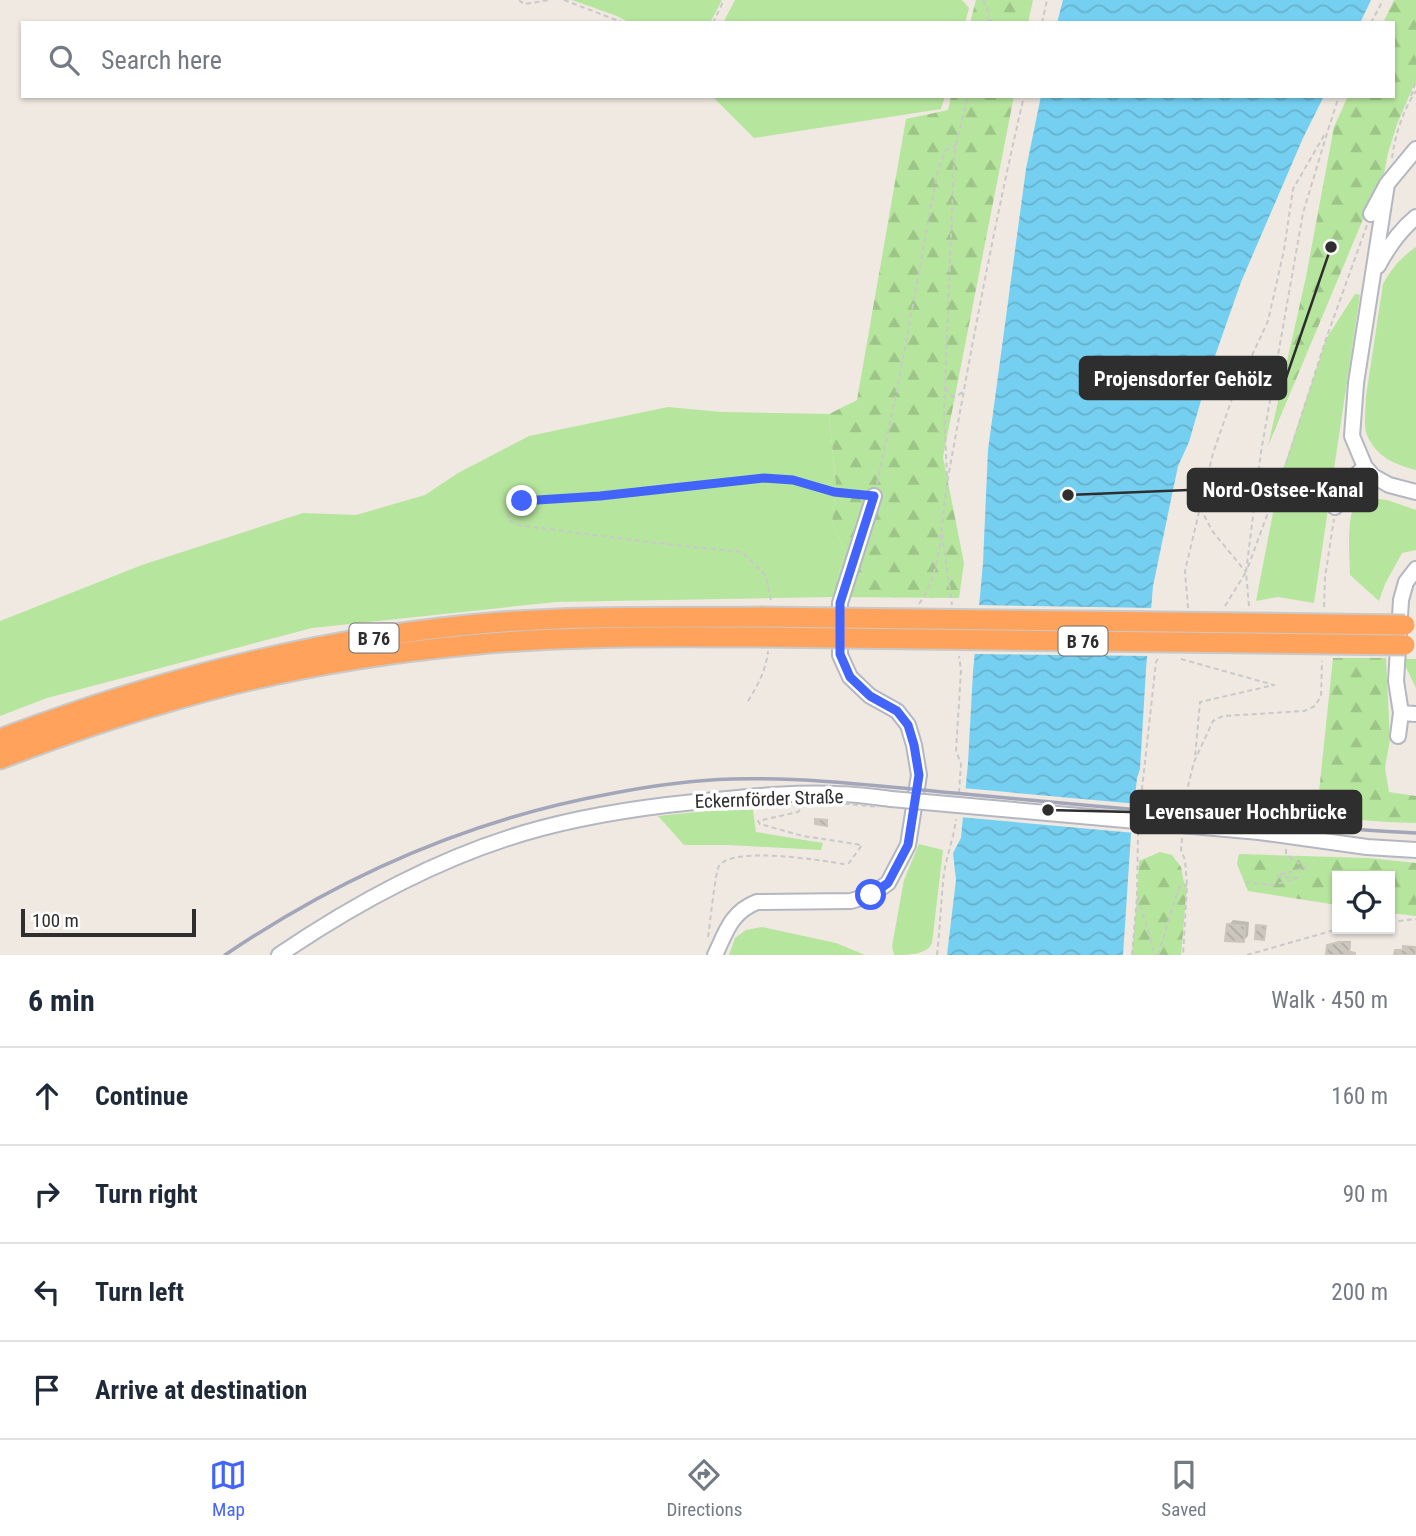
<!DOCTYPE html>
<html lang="en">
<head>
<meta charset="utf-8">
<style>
	:root { --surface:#fff; --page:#f6f6f7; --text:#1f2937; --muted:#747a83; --line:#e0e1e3; --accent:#4264fb }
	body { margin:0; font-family:"Roboto Condensed",sans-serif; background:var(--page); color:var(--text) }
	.controls { position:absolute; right:21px; bottom:21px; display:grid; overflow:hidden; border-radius:0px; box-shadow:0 2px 5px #0004 }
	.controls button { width:63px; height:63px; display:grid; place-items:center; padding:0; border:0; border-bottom:2px solid var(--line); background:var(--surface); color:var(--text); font:35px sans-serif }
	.scale { position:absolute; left:21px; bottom:18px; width:175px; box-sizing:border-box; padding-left:7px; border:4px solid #2e2e2e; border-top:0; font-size:19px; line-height:24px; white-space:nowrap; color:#2e2e2e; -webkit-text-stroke:5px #fff; paint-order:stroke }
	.stop { position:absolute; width:21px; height:21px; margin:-16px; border:5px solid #4264fb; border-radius:50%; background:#fff }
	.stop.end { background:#4264fb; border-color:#fff; box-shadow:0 2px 7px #0008 }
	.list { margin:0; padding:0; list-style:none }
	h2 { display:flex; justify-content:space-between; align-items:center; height:91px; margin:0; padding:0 28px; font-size:30px }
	h2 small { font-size:23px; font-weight:400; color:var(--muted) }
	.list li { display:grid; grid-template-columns:46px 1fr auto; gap:21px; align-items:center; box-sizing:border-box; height:98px; padding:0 28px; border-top:2px solid var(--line) }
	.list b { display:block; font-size:26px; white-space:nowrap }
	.list em { font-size:23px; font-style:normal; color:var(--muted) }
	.icon { flex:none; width:38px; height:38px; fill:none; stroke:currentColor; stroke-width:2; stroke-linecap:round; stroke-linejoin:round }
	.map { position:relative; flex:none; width:1416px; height:955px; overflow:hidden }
	.search { position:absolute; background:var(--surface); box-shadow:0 2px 5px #0004; left:21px; right:21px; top:21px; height:77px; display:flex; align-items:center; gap:18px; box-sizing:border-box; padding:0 24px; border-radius:0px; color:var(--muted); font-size:26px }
	.sheet { height:483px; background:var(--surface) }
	nav { display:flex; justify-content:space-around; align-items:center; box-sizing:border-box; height:98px; border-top:2px solid var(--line); background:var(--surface); font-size:19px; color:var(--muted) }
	nav a { display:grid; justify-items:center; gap:4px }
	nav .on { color:var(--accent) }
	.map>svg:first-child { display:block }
	.grass { fill:#b6e59e }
	.forest { fill:url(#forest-firs) }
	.water { fill:url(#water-waves) }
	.pier { fill:#efe9e1 }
	.shadow { fill:#0003 }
	.building { fill:url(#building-back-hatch); stroke:#cbc5ba; stroke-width:2 }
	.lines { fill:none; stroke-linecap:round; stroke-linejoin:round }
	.minor-casing { stroke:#b4b7c1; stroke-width:18 }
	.highway-casing { stroke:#c9c9c9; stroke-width:23 }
	.path { stroke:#c9c9c9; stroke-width:2; stroke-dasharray:5 3.5; stroke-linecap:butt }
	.minor { stroke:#fff; stroke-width:14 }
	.highway { stroke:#ffa35c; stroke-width:19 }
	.rail { stroke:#a3a6b8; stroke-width:3.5 }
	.minor-bridge-casing { stroke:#b4b7c1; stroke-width:18; stroke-linecap:butt }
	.highway-bridge-casing { stroke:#c9c9c9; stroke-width:23; stroke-linecap:butt }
	.path-bridge { stroke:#c9c9c9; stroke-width:2; stroke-dasharray:5 3.5; stroke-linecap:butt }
	.minor-bridge { stroke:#fff; stroke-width:14 }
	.highway-bridge { stroke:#ffa35c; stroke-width:19 }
	.route { stroke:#4264fb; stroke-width:9 }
	.labels { text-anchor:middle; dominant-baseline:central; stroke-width:7; stroke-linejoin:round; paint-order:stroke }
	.shield { fill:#fff; stroke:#6d6d6d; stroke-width:2 }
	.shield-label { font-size:18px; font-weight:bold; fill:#2e2e2e }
	.street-label { font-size:19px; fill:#2e2e2e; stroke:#fff }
	.leader { fill:none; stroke:#2e2e2e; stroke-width:2.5 }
	.callout-dot { fill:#2e2e2e; stroke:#fff; stroke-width:2.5 }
	.callout { fill:#2e2e2e; stroke:#2e2e2e; stroke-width:2.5 }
	.callout-label { font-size:21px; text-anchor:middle; font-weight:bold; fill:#fff }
</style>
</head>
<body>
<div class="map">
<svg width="1416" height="955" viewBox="0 0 1416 955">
	<defs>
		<pattern id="forest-firs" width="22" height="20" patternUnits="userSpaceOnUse" patternTransform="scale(1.75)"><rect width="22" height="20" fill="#b6e59e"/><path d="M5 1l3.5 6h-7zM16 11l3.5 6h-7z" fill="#9dc588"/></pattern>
		<pattern id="water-waves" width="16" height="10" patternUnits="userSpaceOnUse" patternTransform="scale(1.75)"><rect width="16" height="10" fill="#75cff0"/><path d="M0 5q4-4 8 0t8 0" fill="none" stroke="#66b2ce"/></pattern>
		<pattern id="building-back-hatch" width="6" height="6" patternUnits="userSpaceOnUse" patternTransform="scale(1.75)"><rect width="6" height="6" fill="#cbc7bf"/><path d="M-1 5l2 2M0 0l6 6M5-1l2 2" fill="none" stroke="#afaba4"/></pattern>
	</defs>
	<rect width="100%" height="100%" fill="#efe9e1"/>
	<path class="grass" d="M572,0H722L710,23H630L617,16Z
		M735,0H962L969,8L965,23H723Z
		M712,96H945L941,109L754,138Z
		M1416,247V470C1396,465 1376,457 1367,435C1363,425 1366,407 1366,396L1383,284C1392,268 1401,257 1416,247Z
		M1355,294L1360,295L1314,603L1278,597L1256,601L1279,482L1326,339Z
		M668,407L722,412L829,414L836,486L832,522L845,551L833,597L556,602L312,628L47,698L0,716V621L142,565L303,513L356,515L425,495L458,473L529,436Z
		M1370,498L1387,500L1416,510V550L1402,553L1385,584L1379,601L1350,575C1350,560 1345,508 1359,500C1362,498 1366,499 1370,498Z
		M1402,659H1416V688Z
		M717,810H753L756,832L823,843L821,850L729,845H684L658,816Z
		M919,844L943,850L932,943C927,955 908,955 894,955L892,946L904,880Z
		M762,927L836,943L865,955H729L735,938L746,930Z"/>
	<path class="forest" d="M976,0H1033L1028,23H970Z
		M1394,0H1416V85H1414L1397,124L1388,153L1381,189L1364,217L1268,446L1306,277L1334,127L1348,96H1393V23H1383Z
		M951,96H1014L943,457L964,563L959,598L833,597L845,551L832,522L836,486L829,414L857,400L906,119L948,110Z
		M1333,658H1386L1390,740L1385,768L1389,792L1416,796V823C1363,822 1310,815 1257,806L1259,790L1319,792Z
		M1160,852L1172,855L1181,867L1184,882L1187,885L1181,955H1132L1137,896L1139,861Z
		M1239,854L1368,858L1416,863V916L1390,913V876H1337V905L1248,891L1237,864Z"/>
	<path class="water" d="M1063,0H1371L1360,23H1057Z
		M1041,96H1324L1303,138L1241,282L1208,376L1189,442L1178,466L1153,586L1146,669L1140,769L1137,778L1131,834L1123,955H947L956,880L953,853L961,838L968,763L973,672L983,563L988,450L1026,169Z"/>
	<path class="pier" d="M976,605L1155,608L1151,656L971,654Z
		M962,788L1138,804L1135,833L959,817Z"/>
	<path class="shadow" d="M1233,920L1249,922L1248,936L1243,941L1229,925Z
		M1343,941H1351L1350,951L1356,952V955H1325L1328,954L1329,946L1331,944Z"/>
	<path class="building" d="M815,819L827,820V826L815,824Z
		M1227,924L1245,926L1244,942L1225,941Z
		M1256,925L1266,926L1264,940L1255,939Z
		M1339,942L1350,943L1349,953H1355V955H1326L1327,945Z
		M1403,946L1416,947V955H1394L1395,950H1403Z"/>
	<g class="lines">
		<defs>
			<path id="minor" d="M1387,184L1356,383L1352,436L1365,467L1373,476L1389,485L1416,492
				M1371,214L1387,184L1416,149
				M1378,266C1388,247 1399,231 1416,217
				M1335,507L1346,484L1365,467
				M1401,713L1416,714
				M1398,736L1401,713L1396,681L1401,600L1406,582L1416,569
				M1259,832L1367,847L1416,850
				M279,955C360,900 447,853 542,828C599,813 657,805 716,800C756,796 798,792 838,794C856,794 874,797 891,799
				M715,955C726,932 731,912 757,902L851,901L871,895L888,883L908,845L919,775L914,745L908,725L897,711L870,696L850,677L840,655V603L874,496"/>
			<path id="highway" d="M0,739C158,679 322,637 490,623C580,615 671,618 762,617
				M0,759C50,740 100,722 151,707C254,675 362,655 469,645C566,635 664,637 761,637"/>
		</defs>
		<use href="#minor" class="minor-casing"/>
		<use href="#highway" class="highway-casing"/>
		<path class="path" d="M519,0L524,4L550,0
			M564,0L624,23
			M983,0L989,13L987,23
			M713,23L724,0
			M1042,23L1047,0
			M1371,23L1383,0
			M1411,96L1416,81
			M1392,158C1395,135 1403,110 1416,91
			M946,388L950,395L955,397L963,392
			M947,476L944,410L954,161C956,139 963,118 968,96
			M877,484L898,385L938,169L946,150L956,145
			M1200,508L1213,532L1246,572
			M942,534L952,605
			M1248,567L1288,458L1326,339L1367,225
			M771,600L766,576L742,552L657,543L518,525L508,520V512L512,505L522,501L600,496L764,478L793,480L834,492L860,495
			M919,604C939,576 940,541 944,508C946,487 950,466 954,445C975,328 997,212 1024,96
			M1225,606L1246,572
			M1249,606L1246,572L1261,452L1303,213L1328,130L1339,96
			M1324,607L1325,577L1334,519
			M1188,608L1185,571L1213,453L1233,396L1268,321L1284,250L1293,189L1326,132
			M1181,659L1274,685L1200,702L1195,757
			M748,701C758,685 766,670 768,651
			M959,793L961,764L956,751L961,670L959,656
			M1140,807L1156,662L1159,657
			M1185,812L1187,790L1194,762L1213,721L1223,716L1304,711L1315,706L1321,696L1322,661
			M1182,838L1181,850L1185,860L1187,885L1183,955
			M1286,849V854L1288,856L1306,868L1277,875L1279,877L1299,878
			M1245,882L1273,885L1296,879
			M1138,897L1155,955
			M1390,922L1416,919
			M708,937C710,925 715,873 719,866C732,846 820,860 843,864L849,863L862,845L803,836L760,824L758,821L798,812L803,807
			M937,955C940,928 941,900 944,873C947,854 954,837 956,819
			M1132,955L1137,896L1138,834
			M1158,955L1179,887L1187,885
			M1247,955L1338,929"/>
		<use href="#minor" class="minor"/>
		<use href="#highway" class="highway"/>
		<path class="rail" d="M225,955C343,875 468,820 609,794C650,786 691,780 732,779C806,777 880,786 954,793C1046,802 1139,810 1231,818C1293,824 1354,831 1416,833"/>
		<defs>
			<path id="minor-bridge" d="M891,799L1259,832"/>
			<path id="highway-bridge" d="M762,617L1405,625
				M761,637L1405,645"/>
		</defs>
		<use href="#minor-bridge" class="minor-bridge-casing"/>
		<use href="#highway-bridge" class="highway-bridge-casing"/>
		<path class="path-bridge" d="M836,803L879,807"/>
		<use href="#minor-bridge" class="minor-bridge"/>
		<use href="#highway-bridge" class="highway-bridge"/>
	</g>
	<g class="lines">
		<path class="route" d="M522,501L600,496L764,478L793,480L834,492L874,496L840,603V654L850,677L870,696L897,711L908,725L914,745L919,775L908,845L888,883L871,895"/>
	</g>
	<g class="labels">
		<g class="shield">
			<rect x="349.5" y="623.5" width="49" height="29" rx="5"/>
			<rect x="1058.5" y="626.5" width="49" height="29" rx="5"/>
		</g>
		<g class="shield-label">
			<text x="374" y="638">B 76</text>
			<text x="1083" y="641">B 76</text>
		</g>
		<g class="street-label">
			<text transform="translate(769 799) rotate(-2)">Eckernförder Straße</text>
		</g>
	</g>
	<path class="leader" d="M1331 247L1286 378M1068 495L1188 490M1048 810L1131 812"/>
	<g class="callout-dot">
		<circle cx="1331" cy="247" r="7"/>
		<circle cx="1068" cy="495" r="7"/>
		<circle cx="1048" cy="810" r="7"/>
	</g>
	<g class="callout">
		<rect x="1080" y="357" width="206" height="42" rx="7"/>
		<rect x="1188" y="469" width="189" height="42" rx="7"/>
		<rect x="1131" y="791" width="230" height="42" rx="7"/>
	</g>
	<g class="callout-label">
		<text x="1183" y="386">Projensdorfer Gehölz</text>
		<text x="1283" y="497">Nord-Ostsee-Kanal</text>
		<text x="1246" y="819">Levensauer Hochbrücke</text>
	</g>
</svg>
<div class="controls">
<button><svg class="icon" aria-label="locate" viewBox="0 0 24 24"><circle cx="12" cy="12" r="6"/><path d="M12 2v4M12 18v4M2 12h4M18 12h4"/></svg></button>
</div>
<div class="scale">100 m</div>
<div class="stop" style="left:871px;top:895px"></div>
<div class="stop end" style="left:522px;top:501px"></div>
<div class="search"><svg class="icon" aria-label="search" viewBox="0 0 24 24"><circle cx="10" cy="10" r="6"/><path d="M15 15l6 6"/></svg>Search here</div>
</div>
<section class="sheet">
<h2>6 min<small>Walk · 450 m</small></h2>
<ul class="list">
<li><svg class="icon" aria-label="ahead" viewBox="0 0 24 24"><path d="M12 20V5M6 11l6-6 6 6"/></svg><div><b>Continue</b></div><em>160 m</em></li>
<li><svg class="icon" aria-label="right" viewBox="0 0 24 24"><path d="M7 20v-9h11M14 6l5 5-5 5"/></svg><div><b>Turn right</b></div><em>90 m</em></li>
<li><svg class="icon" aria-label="left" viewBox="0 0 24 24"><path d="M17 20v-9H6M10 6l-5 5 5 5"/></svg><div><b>Turn left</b></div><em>200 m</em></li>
<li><svg class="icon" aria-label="arrive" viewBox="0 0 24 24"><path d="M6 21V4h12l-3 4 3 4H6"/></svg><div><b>Arrive at destination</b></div></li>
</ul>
</section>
<nav>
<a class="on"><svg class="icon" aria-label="map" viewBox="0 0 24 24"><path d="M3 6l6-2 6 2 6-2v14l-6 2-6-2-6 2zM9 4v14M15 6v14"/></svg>Map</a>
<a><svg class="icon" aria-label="directions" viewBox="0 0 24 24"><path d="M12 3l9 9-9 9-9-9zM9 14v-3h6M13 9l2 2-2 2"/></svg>Directions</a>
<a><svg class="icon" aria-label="saved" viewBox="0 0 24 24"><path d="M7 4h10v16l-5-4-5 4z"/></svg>Saved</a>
</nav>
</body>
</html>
